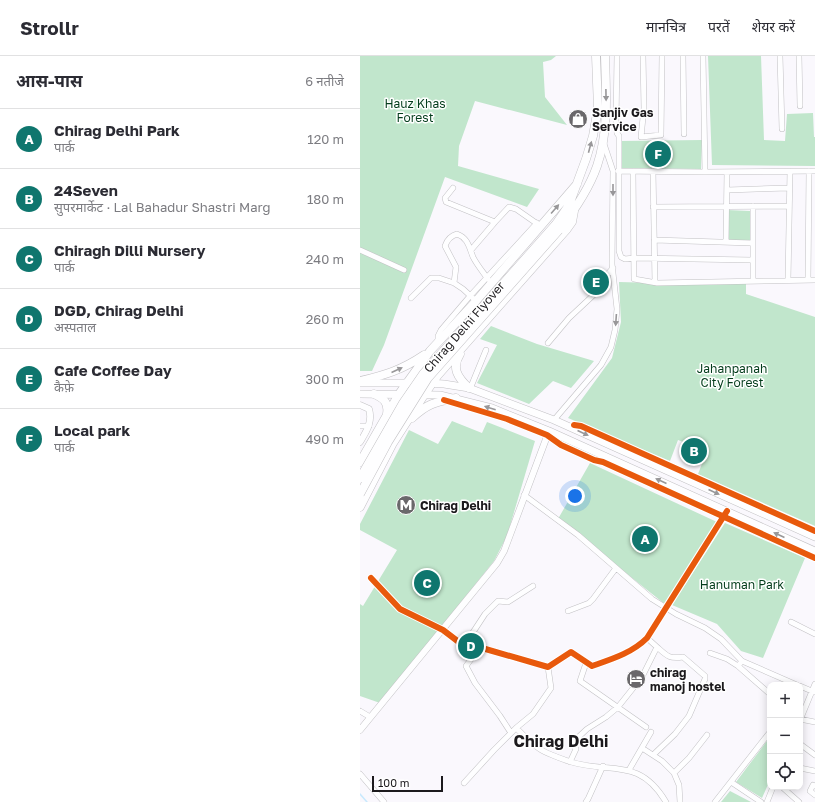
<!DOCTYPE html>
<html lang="hi">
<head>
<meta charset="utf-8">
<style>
	:root { --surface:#fff; --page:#f2f2f3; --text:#2b2b33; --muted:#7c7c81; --line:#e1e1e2; --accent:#0f766e }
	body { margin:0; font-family:"Golos Text","Noto Sans Devanagari",sans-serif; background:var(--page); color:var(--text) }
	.controls { position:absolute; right:12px; bottom:12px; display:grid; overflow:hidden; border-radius:8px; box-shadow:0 2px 10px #0003 }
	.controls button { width:36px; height:36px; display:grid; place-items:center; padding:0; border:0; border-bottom:1px solid var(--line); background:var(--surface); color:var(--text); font:20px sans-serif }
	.scale { position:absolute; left:12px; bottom:10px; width:71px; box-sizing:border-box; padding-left:4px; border:2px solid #1c1a1d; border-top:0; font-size:11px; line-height:14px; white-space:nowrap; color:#1c1a1d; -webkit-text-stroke:3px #fff; paint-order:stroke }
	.you { position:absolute; left:215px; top:440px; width:14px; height:14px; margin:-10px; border:3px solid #fff; border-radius:50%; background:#1a73e8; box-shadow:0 0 0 6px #1a73e833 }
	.badge { display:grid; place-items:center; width:26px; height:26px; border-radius:50%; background:var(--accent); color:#fff; font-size:13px; font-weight:700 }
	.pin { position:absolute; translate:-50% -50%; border:2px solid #fff; box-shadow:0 1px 4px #0006 }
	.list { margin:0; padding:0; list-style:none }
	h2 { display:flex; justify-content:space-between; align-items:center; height:52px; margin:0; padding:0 16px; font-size:17px }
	h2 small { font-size:13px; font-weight:400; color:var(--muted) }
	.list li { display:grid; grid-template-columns:26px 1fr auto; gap:12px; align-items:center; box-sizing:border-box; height:60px; padding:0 16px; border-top:1px solid var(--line) }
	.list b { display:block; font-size:15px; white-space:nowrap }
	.list p { margin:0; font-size:13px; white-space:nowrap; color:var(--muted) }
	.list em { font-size:13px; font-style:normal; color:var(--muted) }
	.icon { flex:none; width:22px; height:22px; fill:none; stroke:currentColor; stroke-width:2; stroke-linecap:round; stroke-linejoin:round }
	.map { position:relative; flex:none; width:455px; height:746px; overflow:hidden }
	header { display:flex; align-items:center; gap:24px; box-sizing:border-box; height:56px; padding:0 20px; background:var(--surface); border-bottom:1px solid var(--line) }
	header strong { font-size:19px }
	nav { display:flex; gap:22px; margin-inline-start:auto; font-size:14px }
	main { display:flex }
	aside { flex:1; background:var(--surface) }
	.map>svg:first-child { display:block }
	.green { fill:#c1e6cc }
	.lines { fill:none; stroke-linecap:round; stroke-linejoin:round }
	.stream { stroke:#c8e9fd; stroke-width:1.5 }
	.minor-casing { stroke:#c2c1c4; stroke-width:6 }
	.tertiary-casing { stroke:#c2c1c4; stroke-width:7 }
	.secondary-casing { stroke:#c2c1c4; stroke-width:8 }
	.primary-casing { stroke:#c2c1c4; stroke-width:9 }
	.minor { stroke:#fefeff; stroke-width:5 }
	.tertiary { stroke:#fefeff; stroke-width:6 }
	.secondary { stroke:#fefeff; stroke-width:7 }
	.primary { stroke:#fefeff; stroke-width:8 }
	.primary-bridge-casing { stroke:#c2c1c4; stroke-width:9; stroke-linecap:butt }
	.primary-bridge { stroke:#fefeff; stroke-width:8 }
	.cycleway-casing { stroke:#fff; stroke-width:8 }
	.cycleway { stroke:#e8590c; stroke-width:6 }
	.oneway { fill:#989799 }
	.labels { text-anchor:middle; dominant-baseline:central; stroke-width:3; stroke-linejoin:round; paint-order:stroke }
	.park-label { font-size:12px; fill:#043d1c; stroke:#fff }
	.poi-label { font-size:12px; font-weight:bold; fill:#1c1a1d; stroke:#fff; text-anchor:start }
	.street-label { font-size:12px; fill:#1c1a1d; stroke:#fff }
	.district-label { font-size:16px; font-weight:bold; fill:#1c1a1d; stroke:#fff }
</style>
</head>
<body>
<header>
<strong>Strollr</strong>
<nav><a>मानचित्र</a><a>परतें</a><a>शेयर करें</a></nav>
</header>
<main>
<aside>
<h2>आस-पास<small>6 नतीजे</small></h2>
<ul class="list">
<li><span class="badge">A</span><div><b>Chirag Delhi Park</b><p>पार्क</p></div><em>120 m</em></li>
<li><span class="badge">B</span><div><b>24Seven</b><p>सुपरमार्केट · Lal Bahadur Shastri Marg</p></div><em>180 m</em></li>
<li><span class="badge">C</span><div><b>Chiragh Dilli Nursery</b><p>पार्क</p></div><em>240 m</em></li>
<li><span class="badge">D</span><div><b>DGD, Chirag Delhi</b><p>अस्पताल</p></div><em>260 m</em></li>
<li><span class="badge">E</span><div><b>Cafe Coffee Day</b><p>कैफ़े</p></div><em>300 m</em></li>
<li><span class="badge">F</span><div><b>Local park</b><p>पार्क</p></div><em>490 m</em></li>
</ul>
</aside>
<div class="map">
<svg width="455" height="746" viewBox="0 0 455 746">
	<rect width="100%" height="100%" fill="#faf8fd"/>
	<path class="green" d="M0,0H196L191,4L183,6L185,41L207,69L115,45L99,90L98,110L179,133L167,151L85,121L24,289L12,315H0Z
		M348,0H401L404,84L425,85L427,58L453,57L454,81H455V110L352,109Z
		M342,84L341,113L260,112L261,85Z
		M367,154L390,155V185H368Z
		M386,225V238L455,261V470L338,418L347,395L318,384L310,405L208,362L252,302L261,266L259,226L297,227Z
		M131,270L177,288L234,305L211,332L193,325L169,348L117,327L137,289L120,283Z
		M92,365L122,377L127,366L175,385L147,480L134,505L20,647L0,640V548L3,550L37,494L0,474V468L49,374L78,388Z
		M230,407L357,466L306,549L198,463Z
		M365,467L445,502L403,602L381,595L357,568L312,549Z
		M410,681V724L402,742L376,726Z
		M370,735L391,746H361Z"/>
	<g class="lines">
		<path class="stream" d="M0,738L7,746"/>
		<defs>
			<path id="minor" d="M257,0L256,67L257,77L259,80V195L261,201L265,203L274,202L392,204
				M283,0L284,52L281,81L301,79L302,0
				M323,0L324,78
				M420,0L422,73
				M439,0L440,50
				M258,115L345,116L343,0
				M273,115L274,223L297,227L455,224
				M293,115L295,227
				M345,116L455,115
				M93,132L85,142L86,146L135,166
				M367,134L429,132
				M393,150V225
				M293,151L429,150
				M294,184L392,187
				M366,186L367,116
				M0,194L44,214
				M111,194L135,166L149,151L156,153L179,169
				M428,224L430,115
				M448,224L449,115
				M51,242L71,222H79L94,227
				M116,245L103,233L94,227L96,211L85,190C87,184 90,180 97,178C108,182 109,191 113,201C117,209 123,216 128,223
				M78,286V280L81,274L110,240L177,167
				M188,287L209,262L240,233L247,219L253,212
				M110,333L126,294
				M194,364L241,309L251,291L255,274L257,253L252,208L253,115L244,88
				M0,370H9
				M164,439L218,479L292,543L316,558L345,572L361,583L382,605L437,629
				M11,522L40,553L83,574L104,590L118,594L122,592L188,611L211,596L232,610C252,603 272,597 287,582L367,455
				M208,555L229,547L233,543L256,512
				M431,566L455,578
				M104,590L125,558L138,545L148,546L173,530
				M118,594L106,610L115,627L140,660L151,677
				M350,597L367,603L378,610
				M382,605L378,610L410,638
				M226,607L220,625L286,671
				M188,611L191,632L173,658L156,672C163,678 169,686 177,691C184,697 202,703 211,706C251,718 279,701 306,746
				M440,630L454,636
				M0,655L10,661
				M440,663L455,666
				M440,664L455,628
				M440,688L455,699
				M282,692L302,705L314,717
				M293,699L315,678L329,660L345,623V620L323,601C309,603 307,600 297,591
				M210,706L216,693L212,687L227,673L246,661L258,651L282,621L297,591L287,582
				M440,712L455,715
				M269,714L291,676
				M0,718L24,746
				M371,726L401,746
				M104,727L134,694L156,672
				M455,730L453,729L450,735L455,739
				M422,731L439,746
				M226,746L228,743L243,710
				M320,746L319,729L314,717L329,702L347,679
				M355,746L410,676
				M407,746L413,731"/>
			<path id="tertiary" d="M0,349L9,353C13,366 6,376 0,386
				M0,674L137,507L144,495L189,375"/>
			<path id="secondary" d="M0,327H52
				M68,327L84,328L109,332L194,364L455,481
				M0,338L80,339L132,352L189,375L455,495"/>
			<path id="primary" d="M196,168L209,149L226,103L233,80L238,52L236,0
				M199,174C214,155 229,133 237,110C249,75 246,36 245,0
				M100,298C91,312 98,322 109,332
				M0,325C25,319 42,314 64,299
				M14,338C23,342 29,346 27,358
				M52,362C68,347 76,346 96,342
				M0,406L39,338L70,295L116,245L217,128
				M0,451L33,387L64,339L78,319L207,173L212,166L214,155"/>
		</defs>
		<use href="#minor" class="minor-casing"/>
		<use href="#tertiary" class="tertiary-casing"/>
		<use href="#secondary" class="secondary-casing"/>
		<use href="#primary" class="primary-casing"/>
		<use href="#minor" class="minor"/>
		<use href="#tertiary" class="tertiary"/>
		<use href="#secondary" class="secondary"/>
		<use href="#primary" class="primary"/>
		<defs>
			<path id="primary-bridge" d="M0,422L43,347L63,318L196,168
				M0,438L28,386L68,322L199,174"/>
		</defs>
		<use href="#primary-bridge" class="primary-bridge-casing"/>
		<use href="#primary-bridge" class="primary-bridge"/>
		<defs>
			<path id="cycleway" d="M84,344L147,363L187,379L201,389L234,404L243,406L455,502
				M214,369L221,370L455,475
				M11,522L40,553L83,574L104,590L118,594L122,592L188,611L211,596L232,610C252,603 272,597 287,582L367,455"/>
		</defs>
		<use href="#cycleway" class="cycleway-casing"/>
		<use href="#cycleway" class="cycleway"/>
	</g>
	<defs><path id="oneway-solid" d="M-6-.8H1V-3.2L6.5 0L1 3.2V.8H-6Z"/></defs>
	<g class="oneway">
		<use href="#oneway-solid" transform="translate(246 39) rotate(89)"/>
		<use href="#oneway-solid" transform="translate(230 91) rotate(-75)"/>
		<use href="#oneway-solid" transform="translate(253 134) rotate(90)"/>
		<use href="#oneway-solid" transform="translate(195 153) rotate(-49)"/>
		<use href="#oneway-solid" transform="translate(256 264) rotate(94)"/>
		<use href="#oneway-solid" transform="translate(37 314) rotate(-24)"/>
		<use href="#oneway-solid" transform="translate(130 352) rotate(-162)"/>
		<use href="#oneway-solid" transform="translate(223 377) rotate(24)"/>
		<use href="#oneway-solid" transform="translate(301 425) rotate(-156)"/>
		<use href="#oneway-solid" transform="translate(354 436) rotate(24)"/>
		<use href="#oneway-solid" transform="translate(419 479) rotate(-156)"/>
	</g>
	<defs>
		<symbol id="shop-disc" viewBox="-11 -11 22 22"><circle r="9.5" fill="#6a686b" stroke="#fff"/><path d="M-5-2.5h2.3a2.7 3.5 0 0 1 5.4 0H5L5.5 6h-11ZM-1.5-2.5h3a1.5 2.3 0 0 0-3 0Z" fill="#fff"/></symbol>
		<symbol id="metro-disc" viewBox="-11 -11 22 22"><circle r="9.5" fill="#6a686b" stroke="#fff"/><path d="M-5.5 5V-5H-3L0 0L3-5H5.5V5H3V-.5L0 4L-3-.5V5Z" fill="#fff"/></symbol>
		<symbol id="hotel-disc" viewBox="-11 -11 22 22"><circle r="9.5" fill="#6a686b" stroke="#fff"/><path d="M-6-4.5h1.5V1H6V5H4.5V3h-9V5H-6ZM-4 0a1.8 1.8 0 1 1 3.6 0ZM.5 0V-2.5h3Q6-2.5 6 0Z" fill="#fff"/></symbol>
	</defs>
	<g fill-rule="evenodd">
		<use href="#shop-disc" x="207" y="52" width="22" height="22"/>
		<use href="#metro-disc" x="35" y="438" width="22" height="22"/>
		<use href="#hotel-disc" x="265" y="612" width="22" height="22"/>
	</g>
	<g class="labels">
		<g class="park-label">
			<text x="55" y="47">Hauz Khas<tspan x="55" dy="14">Forest</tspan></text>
			<text x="372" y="312">Jahanpanah<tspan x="372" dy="14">City Forest</tspan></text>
			<text x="382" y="528">Hanuman Park</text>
		</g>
		<g class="poi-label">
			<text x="232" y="56">Sanjiv Gas<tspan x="232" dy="14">Service</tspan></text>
			<text x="60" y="449">Chirag Delhi</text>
			<text x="290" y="616">chirag<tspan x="290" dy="14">manoj hostel</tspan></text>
		</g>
		<g class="street-label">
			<text transform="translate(104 271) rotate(-49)">Chirag Delhi Flyover</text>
		</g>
		<g class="district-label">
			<text x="201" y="685">Chirag Delhi</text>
		</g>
	</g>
</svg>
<div class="controls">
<button>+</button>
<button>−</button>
<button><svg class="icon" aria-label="locate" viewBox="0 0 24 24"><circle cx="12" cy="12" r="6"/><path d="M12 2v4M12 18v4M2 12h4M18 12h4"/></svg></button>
</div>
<div class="scale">100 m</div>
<div class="you"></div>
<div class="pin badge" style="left:285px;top:483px">A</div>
<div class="pin badge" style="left:334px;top:395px">B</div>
<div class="pin badge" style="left:67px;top:527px">C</div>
<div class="pin badge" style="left:111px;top:590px">D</div>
<div class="pin badge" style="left:236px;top:226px">E</div>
<div class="pin badge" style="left:298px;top:98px">F</div>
</div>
</main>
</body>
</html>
